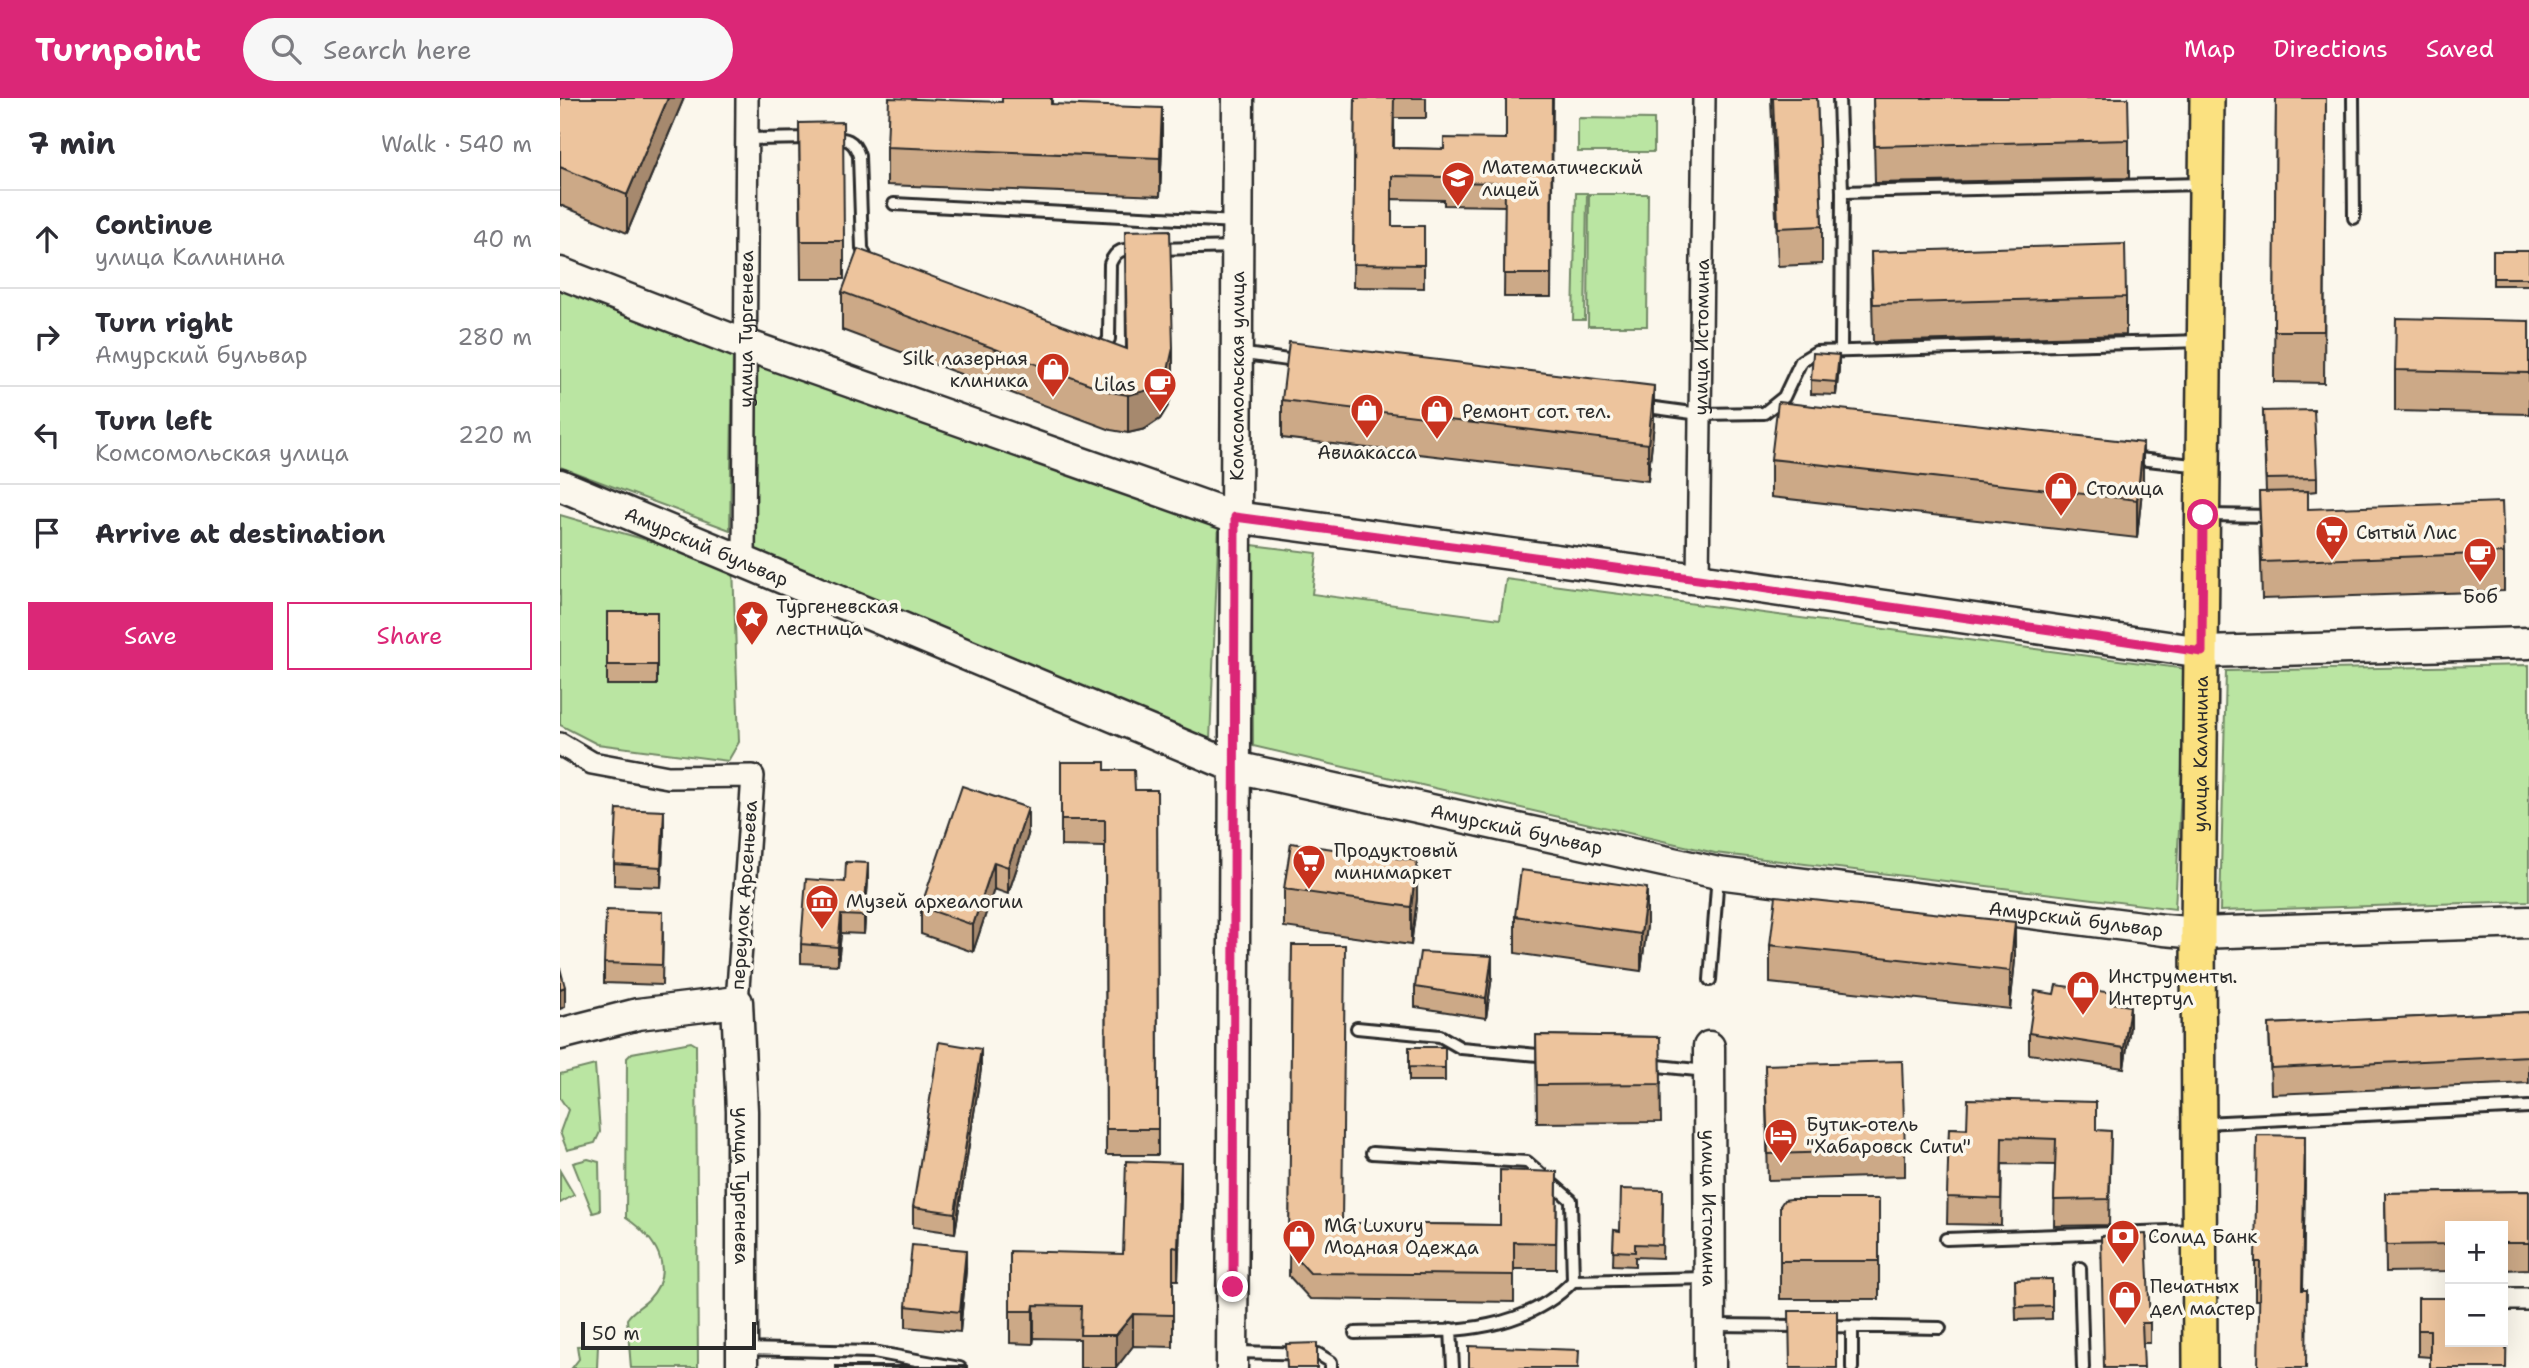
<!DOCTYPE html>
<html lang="en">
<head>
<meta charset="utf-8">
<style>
	:root { --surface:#fff; --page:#f7f7f7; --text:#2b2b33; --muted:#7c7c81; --line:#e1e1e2; --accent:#db2777 }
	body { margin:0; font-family:"Shantell Sans",sans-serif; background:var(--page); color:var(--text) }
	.controls { position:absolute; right:21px; bottom:21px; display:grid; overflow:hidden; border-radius:0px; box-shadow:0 7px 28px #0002 }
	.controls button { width:63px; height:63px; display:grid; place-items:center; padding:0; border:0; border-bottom:2px solid var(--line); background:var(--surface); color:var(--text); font:35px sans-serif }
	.scale { position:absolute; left:21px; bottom:18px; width:175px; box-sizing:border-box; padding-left:7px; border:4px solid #2b2b2b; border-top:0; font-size:19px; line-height:24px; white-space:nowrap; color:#2b2b2b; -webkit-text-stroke:5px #fbf7ec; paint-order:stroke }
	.stop { position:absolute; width:21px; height:21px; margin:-16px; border:5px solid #db2777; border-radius:50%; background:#fff }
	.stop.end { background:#db2777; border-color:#fff; box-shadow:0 2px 7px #0008 }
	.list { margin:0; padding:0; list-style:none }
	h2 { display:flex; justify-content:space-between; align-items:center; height:91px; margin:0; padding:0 28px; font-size:30px }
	h2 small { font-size:23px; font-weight:400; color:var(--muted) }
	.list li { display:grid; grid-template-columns:46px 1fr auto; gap:21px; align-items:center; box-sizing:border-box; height:98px; padding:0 28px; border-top:2px solid var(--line) }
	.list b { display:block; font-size:26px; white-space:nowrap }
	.list p { margin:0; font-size:23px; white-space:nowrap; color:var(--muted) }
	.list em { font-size:23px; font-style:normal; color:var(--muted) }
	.actions { display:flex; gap:14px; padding:21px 28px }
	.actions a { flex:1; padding:16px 0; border:2px solid var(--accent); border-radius:0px; text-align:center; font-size:24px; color:var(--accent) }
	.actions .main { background:var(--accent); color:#fff }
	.icon { flex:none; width:38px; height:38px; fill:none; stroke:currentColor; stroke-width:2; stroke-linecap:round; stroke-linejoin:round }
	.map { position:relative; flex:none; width:1969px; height:1270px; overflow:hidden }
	header { display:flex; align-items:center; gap:42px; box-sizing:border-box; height:98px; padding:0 35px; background:var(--accent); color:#fff }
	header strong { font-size:33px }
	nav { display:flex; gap:38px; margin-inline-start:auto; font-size:24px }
	.search { width:490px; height:63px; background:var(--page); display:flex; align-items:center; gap:18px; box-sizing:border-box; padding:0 24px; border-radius:38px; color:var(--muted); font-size:26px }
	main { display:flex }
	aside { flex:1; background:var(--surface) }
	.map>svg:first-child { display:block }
	.green { fill:#bae5a2; stroke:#728866; stroke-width:2 }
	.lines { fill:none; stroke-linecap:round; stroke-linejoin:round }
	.lane-casing { stroke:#2b2b2b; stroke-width:16 }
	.street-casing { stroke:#2b2b2b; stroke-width:26 }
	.secondary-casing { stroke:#2b2b2b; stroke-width:35 }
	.primary-casing { stroke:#2b2b2b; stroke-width:38 }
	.lane { stroke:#fbf7ec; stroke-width:10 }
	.street { stroke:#fbf7ec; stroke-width:21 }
	.secondary { stroke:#fbf7ec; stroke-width:30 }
	.primary { stroke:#fbe180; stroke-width:33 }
	.wall { fill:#cca987; stroke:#2b2b2b; stroke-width:2 }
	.shaded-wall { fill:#a6896e; stroke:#2b2b2b; stroke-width:2 }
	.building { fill:#edc49d; stroke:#2b2b2b; stroke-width:2 }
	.route { stroke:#db2777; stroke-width:9 }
	.labels { text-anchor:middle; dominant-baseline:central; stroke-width:7; stroke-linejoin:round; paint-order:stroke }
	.poi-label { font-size:19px; fill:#2b2b2b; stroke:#fbf7ec; text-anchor:start }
	.street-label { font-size:19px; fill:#2b2b2b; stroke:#fbf7ec }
</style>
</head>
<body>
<header>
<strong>Turnpoint</strong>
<div class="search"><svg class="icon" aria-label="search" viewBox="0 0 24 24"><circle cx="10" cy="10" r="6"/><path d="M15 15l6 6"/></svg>Search here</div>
<nav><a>Map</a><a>Directions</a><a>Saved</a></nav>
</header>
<main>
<aside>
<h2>7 min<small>Walk · 540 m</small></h2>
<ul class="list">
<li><svg class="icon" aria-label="ahead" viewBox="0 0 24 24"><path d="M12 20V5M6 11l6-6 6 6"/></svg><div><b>Continue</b><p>улица Калинина</p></div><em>40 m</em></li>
<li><svg class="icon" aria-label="right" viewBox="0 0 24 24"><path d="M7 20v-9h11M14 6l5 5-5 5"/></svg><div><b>Turn right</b><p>Амурский бульвар</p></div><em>280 m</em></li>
<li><svg class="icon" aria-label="left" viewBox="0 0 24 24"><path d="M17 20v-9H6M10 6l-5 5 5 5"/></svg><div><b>Turn left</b><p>Комсомольская улица</p></div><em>220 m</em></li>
<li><svg class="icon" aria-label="arrive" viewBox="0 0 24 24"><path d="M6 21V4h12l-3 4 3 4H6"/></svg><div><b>Arrive at destination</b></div></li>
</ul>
<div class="actions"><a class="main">Save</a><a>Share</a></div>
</aside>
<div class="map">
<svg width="1969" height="1270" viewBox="0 0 1969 1270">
	<rect width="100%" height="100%" fill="#fbf7ec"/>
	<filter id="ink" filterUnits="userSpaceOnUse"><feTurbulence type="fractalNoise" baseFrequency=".0143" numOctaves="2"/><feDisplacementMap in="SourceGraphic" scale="14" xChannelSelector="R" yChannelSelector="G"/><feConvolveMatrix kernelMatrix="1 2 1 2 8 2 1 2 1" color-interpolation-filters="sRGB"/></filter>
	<g filter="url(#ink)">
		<path class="green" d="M1018,20L1094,21V54H1018Z
			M1016,95H1027L1025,222H1013Z
			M1029,96H1088L1087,228H1028Z
			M0,184L173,252L170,432L0,369Z
			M197,261L659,425L650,643L194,454Z
			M0,417L173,467L179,644L168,663L37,646L0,627Z
			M692,447L757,455L752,496L940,521L946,481L1627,571L1615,811L1155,755L693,648Z
			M1969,567V803L1660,813L1666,573Z
			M131,944L136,947L138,1270H71L67,1221C73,1212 81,1209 88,1202C118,1171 94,1139 66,1120L67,960L72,955Z
			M35,967L40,1034L35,1045L7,1052L0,1034L8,1012L0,1000V976Z
			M28,1061L39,1064L40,1113L33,1115L13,1065Z
			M0,1073L14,1097L0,1105Z
			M38,1247L37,1270H12L19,1261L17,1248Z"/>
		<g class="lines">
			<defs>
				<path id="lane" d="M1279,0L1282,94
					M1793,0L1794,120
					M269,40C286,40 294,41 299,58L302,150L308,165
					M186,41L253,40
					M334,106L676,124
					M598,151L676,149
					M537,251L543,250L549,241L550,166C556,151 563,151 578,151
					M1281,253L1282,94L1642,86
					M678,255L742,264
					M1080,308L1140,316L1204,315L1224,299L1241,263L1256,254L1642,243
					M1570,360L1641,368
					M1646,417L1714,418
					M1150,882L1158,776
					M797,930L880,938L901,950L989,958
					M1089,967L1146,973
					M1643,1025L1969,1009
					M812,1055L967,1064L1011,1102L1013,1183
					M1386,1141L1637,1132
					M1520,1170L1523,1270
					M1152,1227L1241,1228
					M1264,1228L1380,1230
					M891,1231L893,1270
					M795,1235C870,1232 957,1242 1013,1183L1147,1180
					M184,1251L314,1254L400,1270
					M675,1254L758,1256L771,1264V1270
					M1292,1270V1229"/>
				<g id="street">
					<path id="s1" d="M184,462L187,0"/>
					<path id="s2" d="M1138,481L1144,0"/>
					<path d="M0,646L32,665L108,679L193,678L177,904"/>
					<path d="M1943,1201H1969"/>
				</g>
				<g id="secondary">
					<path d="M0,175L186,247L675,419L1138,481L1642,554L1969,545"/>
					<path id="s3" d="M0,387L675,669L1158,775L1604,832L1638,835L1969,824"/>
					<path id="s4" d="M0,936L78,916L177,904L182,1013V1270"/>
					<path id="s5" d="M1149,949L1150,1270"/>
					<path id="s6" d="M672,1270L678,0"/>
				</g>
				<g id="primary">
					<path id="s7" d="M1640,1270L1638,835L1647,0"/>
				</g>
			</defs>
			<use href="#lane" class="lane-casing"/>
			<use href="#street" class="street-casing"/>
			<use href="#secondary" class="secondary-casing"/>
			<use href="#primary" class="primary-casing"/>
			<use href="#lane" class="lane"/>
			<use href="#street" class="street"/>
			<use href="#secondary" class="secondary"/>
			<use href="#primary" class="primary"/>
		</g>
		<path class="wall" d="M0,0H124L67,135L0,107Z
			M492,0V6L602,48L600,98L327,87V49L442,4Z
			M795,0H866V20H834V50L884,51L946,41L993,0L991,199H944L945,108L884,107V102L832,101V128H864V190L793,189Z
			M1211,0H1257L1262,128V166L1218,168Z
			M1313,0L1569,42V80L1315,85Z
			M1716,0H1766L1764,285L1714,284Z
			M239,25L284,143V181H241Z
			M565,133L613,288L609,306L600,321L585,331L568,335L551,332L282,232V194L566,251Z
			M1933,153H1969V187H1933Z
			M1311,154L1566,199V237L1313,244Z
			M1969,223V316L1835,313V272Z
			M1279,271L1276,297L1251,296V282Z
			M722,302L1094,325L1088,383L722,340Z
			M1703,313L1757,380V393L1748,394V411L1944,455V493L1702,501L1699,394H1706Z
			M1211,361L1583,383L1577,440L1211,399Z
			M47,514H97V587H47Z
			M501,664L545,672L575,692H597L598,1057H546L545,749L501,748Z
			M104,733L101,789L54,787V766Z
			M468,737L448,796L434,791L413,854L361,836V809Z
			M308,783L304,836L281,835L278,867L241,865V846L285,784Z
			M724,791L857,801L851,847L724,829Z
			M955,818L1087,828L1081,873L955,855Z
			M103,834L102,887L44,885V865Z
			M732,847L783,1125L940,1127L997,1074L996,1171H954V1204L750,1201L729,1178Z
			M1210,847L1455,862L1450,911L1210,885Z
			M932,878L926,920L855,909V889Z
			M1553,905L1570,928L1564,970L1469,956V935Z
			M1969,914V985L1711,996L1709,926Z
			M976,937L1100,939L1101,1024L977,1025Z
			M849,949H885V983H849Z
			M1205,967L1345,1052V1078L1208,1082Z
			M421,971L395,1135L353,1129V1109Z
			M1389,1030L1551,1033L1549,1127L1494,1128L1495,1067L1442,1066L1441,1127L1387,1126Z
			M1745,1076L1743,1192L1747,1230L1699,1202H1695V1164Z
			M1969,1093V1171L1943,1172V1128H1890V1173L1826,1174L1825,1095Z
			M621,1097L618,1182H613V1249L573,1248L556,1270H520V1241L474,1240L473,1246L450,1245V1213L563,1156Z
			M1319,1101V1201H1220V1108Z
			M1103,1105L1102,1160L1075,1159V1168L1053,1167L1054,1132L1060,1133Z
			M1541,1158L1590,1225V1245H1582Z
			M406,1172L400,1234L346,1229V1208Z
			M1492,1181V1221L1456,1222L1455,1182Z
			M1858,1200H1890L1870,1259L1858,1258Z"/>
		<path class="shaded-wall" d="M108,0H124L67,135V97Z
			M602,10V48L600,98V60Z
			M613,250V288L609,306L600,321L585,331L568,335V297Z
			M1279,257V271L1276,297V284Z
			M1094,288V325L1088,383V346Z
			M1583,345V383L1577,440V402Z
			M468,710V737L448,796V769Z
			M104,713V733L101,789V769Z
			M857,763V801L851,847V809Z
			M434,764V791L413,854V827Z
			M308,765V783L304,836V818Z
			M1087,790V828L1081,873V836Z
			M281,817V835L278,867V849Z
			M1455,824V862L1450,911V873Z
			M932,858V878L926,920V900Z
			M5,889V909L0,911V891Z
			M1570,908V928L1564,970V950Z
			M421,951V971L395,1135V1115Z
			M1745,1038V1076L1742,1230V1192Z
			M621,1065V1097L618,1182V1150Z
			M406,1152V1172L400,1234V1214Z
			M474,1207V1240L473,1246V1213Z
			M573,1216V1248L556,1270V1237Z"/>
		<path class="building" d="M0,0H108L67,97L0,69Z
			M329,0L442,4V0H491V6L602,10L600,60L327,49Z
			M795,0H834L833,50L884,51V40L946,41V0H992L991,176H944L945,85L884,84V79L832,78V128H864V167L793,166Z
			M1213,0H1257L1262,128L1218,130Z
			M1313,0H1568L1569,42L1315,48Z
			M1716,0H1766L1764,233H1714Z
			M283,24L284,143H241L239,25Z
			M610,132L613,250L609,268L600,283L585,293L568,297L551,294L282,194L298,151L567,251L565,133Z
			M1565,146L1566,199L1313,206L1311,154Z
			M1933,153H1969V180H1933Z
			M1836,220L1969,223V275L1835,272Z
			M729,244L1094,288L1088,346L722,302Z
			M1253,255L1279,257L1276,284L1251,282Z
			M1218,304L1583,345L1577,402L1211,361Z
			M1754,312L1757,380L1706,381L1703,313Z
			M1748,393V411L1942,404L1944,455L1702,464L1699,394Z
			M47,514H97V567H47Z
			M501,664H545V672H574L575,692H597L598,1031H546L545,722H501Z
			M402,688L468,710L448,769L434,764L413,827L361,809Z
			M57,711L104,713L101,769L54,766Z
			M731,745L857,763L851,809L724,791Z
			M286,764L308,765L304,818L281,817L278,849L241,846L246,781L285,784Z
			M961,772L1087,790L1081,836L955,818Z
			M1216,798L1455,824L1450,873L1210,847Z
			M46,812L103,814L102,867L44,865Z
			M732,847H785L782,1125L940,1127V1072L997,1074L996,1145L954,1144V1177L750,1175L729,1152Z
			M860,854L932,858L926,900L855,889Z
			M0,870L5,889L0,891Z
			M1496,887L1553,895L1551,905L1570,908L1564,950L1469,935L1475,893L1494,896Z
			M1969,914V958L1711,970L1709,926Z
			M976,937L1100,939L1101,986L977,987Z
			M379,944L421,951L395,1115L353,1109Z
			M849,949H885V970L849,969Z
			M1342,963L1345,1052L1208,1056L1205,967Z
			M1408,1001L1536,1004V1032L1551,1033L1549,1101L1494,1102L1496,1041L1442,1039L1441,1101L1387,1099L1389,1030L1407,1031Z
			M1697,1037L1745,1038L1742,1192H1747L1746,1270H1698L1700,1164H1695Z
			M566,1063L621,1065L618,1150L613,1149V1217L573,1216L556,1237H520L521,1208L474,1207L473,1213H450V1153L563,1156Z
			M1061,1091L1103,1092L1102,1147L1075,1146V1154L1053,1153L1054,1132L1060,1133Z
			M1969,1093V1145H1943V1128H1890V1146L1826,1147L1825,1095Z
			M1231,1101H1319V1163H1220V1108L1224,1102Z
			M1586,1136L1590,1225H1582L1584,1270H1544L1541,1138Z
			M352,1147L406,1152L400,1214L346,1208Z
			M1492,1181V1208L1456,1209L1455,1182Z
			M1858,1200H1890V1244H1943V1201H1947L1946,1270H1870V1232H1858Z
			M1229,1213H1277V1270H1230Z
			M757,1245V1270H727L726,1246Z
			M909,1248L1019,1252L1018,1270H909Z
			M276,1268H407V1270H276Z"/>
	</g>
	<g class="lines" filter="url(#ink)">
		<path class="route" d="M673,1189L675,419L1138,481L1642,554L1643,417"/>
	</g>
	<defs>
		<symbol id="school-pin" viewBox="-11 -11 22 30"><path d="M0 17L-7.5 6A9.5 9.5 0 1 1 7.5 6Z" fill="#c8321e" stroke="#fbf7ec"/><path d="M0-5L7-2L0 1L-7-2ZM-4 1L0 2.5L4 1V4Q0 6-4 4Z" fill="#fff"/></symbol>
		<symbol id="shop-pin" viewBox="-11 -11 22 30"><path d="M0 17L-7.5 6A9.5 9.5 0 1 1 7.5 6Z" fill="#c8321e" stroke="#fbf7ec"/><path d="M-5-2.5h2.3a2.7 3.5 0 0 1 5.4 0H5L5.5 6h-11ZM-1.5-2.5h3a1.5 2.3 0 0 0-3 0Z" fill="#fff"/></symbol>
		<symbol id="cafe-pin" viewBox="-11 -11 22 30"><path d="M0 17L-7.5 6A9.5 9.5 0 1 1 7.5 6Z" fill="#c8321e" stroke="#fbf7ec"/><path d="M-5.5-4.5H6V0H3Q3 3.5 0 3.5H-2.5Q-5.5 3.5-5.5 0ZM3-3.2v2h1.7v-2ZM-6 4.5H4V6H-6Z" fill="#fff"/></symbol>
		<symbol id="supermarket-pin" viewBox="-11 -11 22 30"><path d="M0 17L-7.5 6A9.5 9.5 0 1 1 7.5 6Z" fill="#c8321e" stroke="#fbf7ec"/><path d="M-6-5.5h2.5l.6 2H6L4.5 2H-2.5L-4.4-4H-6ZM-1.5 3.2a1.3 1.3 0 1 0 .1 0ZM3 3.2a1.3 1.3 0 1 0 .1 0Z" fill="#fff"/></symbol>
		<symbol id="sight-pin" viewBox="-11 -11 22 30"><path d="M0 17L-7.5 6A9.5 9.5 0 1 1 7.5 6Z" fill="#c8321e" stroke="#fbf7ec"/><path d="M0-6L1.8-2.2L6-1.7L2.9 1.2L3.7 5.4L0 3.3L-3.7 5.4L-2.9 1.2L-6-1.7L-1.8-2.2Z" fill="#fff"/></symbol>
		<symbol id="museum-pin" viewBox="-11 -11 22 30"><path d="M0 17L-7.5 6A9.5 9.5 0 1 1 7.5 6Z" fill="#c8321e" stroke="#fbf7ec"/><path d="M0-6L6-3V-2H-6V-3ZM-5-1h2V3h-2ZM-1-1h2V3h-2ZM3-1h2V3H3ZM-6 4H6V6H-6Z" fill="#fff"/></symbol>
		<symbol id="hotel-pin" viewBox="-11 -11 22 30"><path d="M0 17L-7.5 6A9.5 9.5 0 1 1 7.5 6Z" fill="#c8321e" stroke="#fbf7ec"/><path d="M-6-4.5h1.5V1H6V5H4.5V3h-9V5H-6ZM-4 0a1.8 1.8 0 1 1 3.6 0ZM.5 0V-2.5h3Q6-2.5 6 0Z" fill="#fff"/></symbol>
		<symbol id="bank-pin" viewBox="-11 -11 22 30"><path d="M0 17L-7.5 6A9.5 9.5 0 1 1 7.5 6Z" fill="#c8321e" stroke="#fbf7ec"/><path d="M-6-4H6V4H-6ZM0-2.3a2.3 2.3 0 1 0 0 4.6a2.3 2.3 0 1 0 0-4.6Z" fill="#fff"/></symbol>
	</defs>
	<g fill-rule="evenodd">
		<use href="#school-pin" x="879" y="61" width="38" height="52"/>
		<use href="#shop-pin" x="474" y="252" width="38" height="52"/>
		<use href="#cafe-pin" x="581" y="267" width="38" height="52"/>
		<use href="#shop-pin" x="788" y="293" width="38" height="52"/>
		<use href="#shop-pin" x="858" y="294" width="38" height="52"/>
		<use href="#shop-pin" x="1482" y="371" width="38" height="52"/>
		<use href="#supermarket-pin" x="1753" y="415" width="38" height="52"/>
		<use href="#cafe-pin" x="1901" y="437" width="38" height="52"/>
		<use href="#sight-pin" x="173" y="500" width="38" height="52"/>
		<use href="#supermarket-pin" x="730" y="744" width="38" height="52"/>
		<use href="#museum-pin" x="243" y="784" width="38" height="52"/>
		<use href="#shop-pin" x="1504" y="870" width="38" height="52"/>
		<use href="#hotel-pin" x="1202" y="1018" width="38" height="52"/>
		<use href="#shop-pin" x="720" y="1119" width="38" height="52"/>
		<use href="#bank-pin" x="1544" y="1119" width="38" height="52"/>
		<use href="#shop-pin" x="1546" y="1180" width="38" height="52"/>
	</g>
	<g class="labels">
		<g class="poi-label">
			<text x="922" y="69">Математический<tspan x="922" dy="22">лицей</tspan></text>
			<text x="468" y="260" text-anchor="end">Silk лазерная<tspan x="468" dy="22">клиника</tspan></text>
			<text x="576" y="286" text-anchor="end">Lilas</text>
			<text x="902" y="313">Ремонт сот. тел.</text>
			<text x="807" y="354" text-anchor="middle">Авиакасса</text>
			<text x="1526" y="390">Столица</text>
			<text x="1796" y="434">Сытый Лис</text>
			<text x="1920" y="498" text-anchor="middle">Боб</text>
			<text x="216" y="508">Тургеневская<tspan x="216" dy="22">лестница</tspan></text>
			<text x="774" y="752">Продуктовый<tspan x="774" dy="22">минимаркет</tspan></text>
			<text x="286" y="803">Музей археалогии</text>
			<text x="1548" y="878">Инструменты.<tspan x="1548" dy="22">Интертул</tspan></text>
			<text x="1246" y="1026">Бутик-отель<tspan x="1246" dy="22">"Хабаровск Сити"</tspan></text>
			<text x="764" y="1127">MG Luxury<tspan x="764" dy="22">Модная Одежда</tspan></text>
			<text x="1588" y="1138">Солид Банк</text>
			<text x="1590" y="1188">Печатных<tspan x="1590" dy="22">дел мастер</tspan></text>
		</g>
		<g class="street-label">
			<text stroke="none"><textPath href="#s1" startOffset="231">улица Тургенева</textPath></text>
			<text stroke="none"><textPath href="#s2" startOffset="242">улица Истомина</textPath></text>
			<text stroke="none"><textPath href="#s6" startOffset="992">Комсомольская улица</textPath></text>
			<text stroke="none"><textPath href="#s3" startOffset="159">Амурский бульвар</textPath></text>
			<text stroke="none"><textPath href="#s7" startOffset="614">улица Калинина</textPath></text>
			<text stroke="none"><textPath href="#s3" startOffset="1020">Амурский бульвар</textPath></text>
			<text transform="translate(184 797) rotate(-86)">переулок Арсеньева</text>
			<text stroke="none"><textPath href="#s3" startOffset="1587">Амурский бульвар</textPath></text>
			<text stroke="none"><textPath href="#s4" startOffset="364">улица Тургенева</textPath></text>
			<text stroke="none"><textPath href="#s5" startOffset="161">улица Истомина</textPath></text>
		</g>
	</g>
</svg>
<div class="controls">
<button>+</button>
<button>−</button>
</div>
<div class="scale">50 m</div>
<div class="stop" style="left:1643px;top:417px"></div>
<div class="stop end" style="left:673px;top:1189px"></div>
</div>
</main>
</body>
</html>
